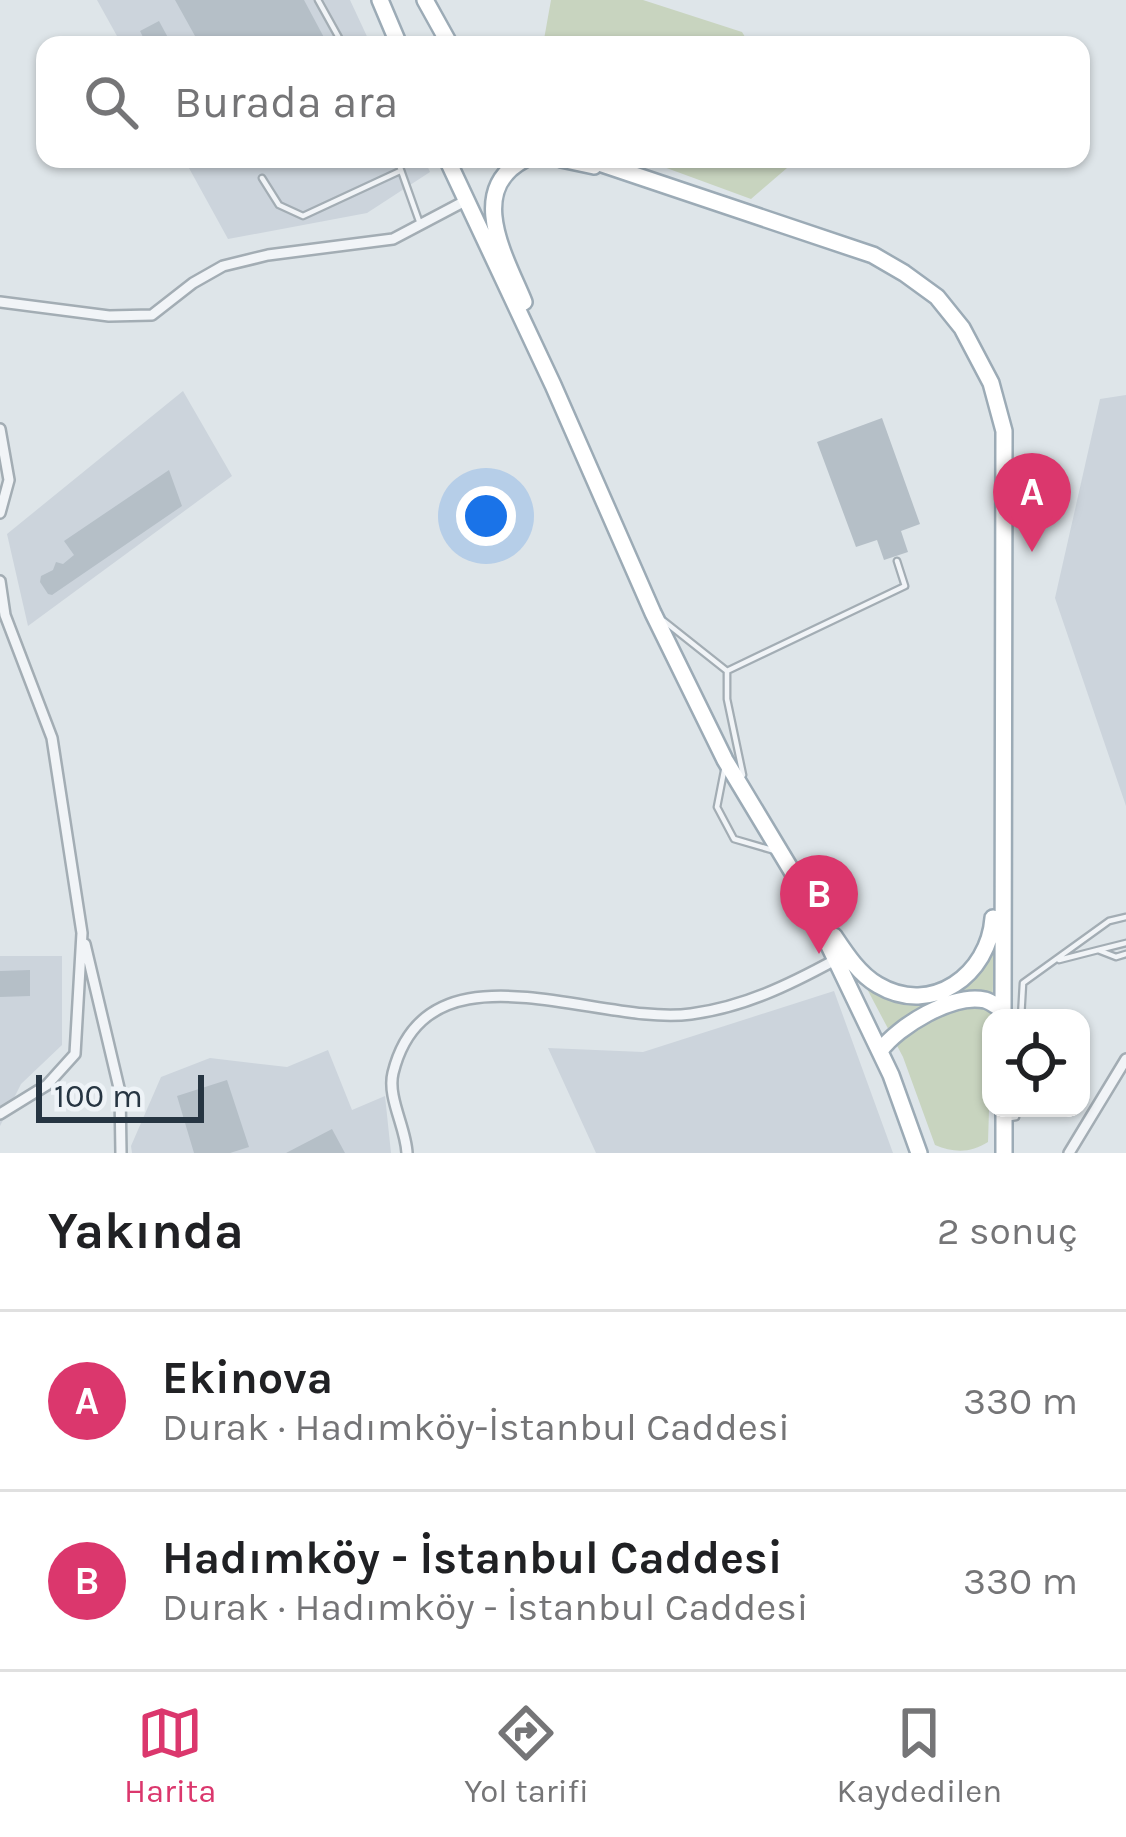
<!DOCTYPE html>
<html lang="tr">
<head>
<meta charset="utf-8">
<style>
	:root { --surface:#fff; --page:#f2f2f2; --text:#202124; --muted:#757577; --line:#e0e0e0; --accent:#db376d }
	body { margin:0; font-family:Karla,sans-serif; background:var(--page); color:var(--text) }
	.controls { position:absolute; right:36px; bottom:36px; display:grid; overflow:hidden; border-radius:24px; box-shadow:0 3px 9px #0004 }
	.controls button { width:108px; height:108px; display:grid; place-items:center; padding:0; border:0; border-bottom:3px solid var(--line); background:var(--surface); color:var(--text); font:60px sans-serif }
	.scale { position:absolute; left:36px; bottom:30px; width:168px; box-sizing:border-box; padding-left:12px; border:6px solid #263542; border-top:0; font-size:33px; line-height:42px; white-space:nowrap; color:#263542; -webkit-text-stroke:9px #eef3f7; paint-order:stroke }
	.you { position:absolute; left:486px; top:516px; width:42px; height:42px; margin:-30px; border:9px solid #fff; border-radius:50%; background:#1a73e8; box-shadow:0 0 0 18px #1a73e833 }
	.badge { display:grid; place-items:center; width:78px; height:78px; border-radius:50%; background:var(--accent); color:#fff; font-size:39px; font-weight:700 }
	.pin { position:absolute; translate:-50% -99px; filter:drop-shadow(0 3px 6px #0008) }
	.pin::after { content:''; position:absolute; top:63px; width:42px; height:36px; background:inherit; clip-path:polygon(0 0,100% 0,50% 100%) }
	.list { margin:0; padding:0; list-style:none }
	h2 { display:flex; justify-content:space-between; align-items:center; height:156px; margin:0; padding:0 48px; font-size:51px }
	h2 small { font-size:39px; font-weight:400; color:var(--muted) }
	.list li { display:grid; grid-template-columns:78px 1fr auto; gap:36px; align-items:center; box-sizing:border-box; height:180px; padding:0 48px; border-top:3px solid var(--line) }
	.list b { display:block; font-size:45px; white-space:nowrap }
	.list p { margin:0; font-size:39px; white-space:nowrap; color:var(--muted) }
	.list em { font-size:39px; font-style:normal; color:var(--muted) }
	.icon { flex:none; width:66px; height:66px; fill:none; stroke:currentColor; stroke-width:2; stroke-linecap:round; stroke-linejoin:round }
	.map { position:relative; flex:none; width:1126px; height:1153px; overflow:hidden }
	.search { position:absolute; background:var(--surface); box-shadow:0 3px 9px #0004; left:36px; right:36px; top:36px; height:132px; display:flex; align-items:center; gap:30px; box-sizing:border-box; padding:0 42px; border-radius:24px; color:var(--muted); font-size:45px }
	.sheet { height:516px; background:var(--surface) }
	nav { display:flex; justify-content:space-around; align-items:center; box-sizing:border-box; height:168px; border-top:3px solid var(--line); background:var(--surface); font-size:33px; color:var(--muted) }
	nav a { display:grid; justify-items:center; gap:6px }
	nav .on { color:var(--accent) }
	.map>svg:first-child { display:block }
	.built { fill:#ccd4dc }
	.green { fill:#c8d4bf }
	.building { fill:#b5bfc7 }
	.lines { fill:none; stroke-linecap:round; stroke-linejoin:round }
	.lane-casing { stroke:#a3adb4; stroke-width:9 }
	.street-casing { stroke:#a3adb4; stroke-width:14 }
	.primary-casing { stroke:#9cabb6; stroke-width:20 }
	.lane { stroke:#f1f4f7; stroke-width:4.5 }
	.street { stroke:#f1f4f7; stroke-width:9 }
	.primary { stroke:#fff; stroke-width:15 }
</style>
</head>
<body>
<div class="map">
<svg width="1126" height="1153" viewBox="0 0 1126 1153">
	<rect width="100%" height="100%" fill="#dee5e9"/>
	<path class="built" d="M97,0H350L371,45H122Z
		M184,159H424L430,172L367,213L228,239Z
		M183,391L232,476L28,626L7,534Z
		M1126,395V806L1055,598L1100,399Z
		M0,956H62V1045L21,1084L0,1126Z
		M834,991L893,1153H596L548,1048L643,1052Z
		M328,1050L352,1110L385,1096L391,1153H132L131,1146L161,1077L210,1058L287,1067Z"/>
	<path class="green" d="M551,0H643L742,32L750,45H543Z
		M642,159H786L787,168L751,199Z
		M994,953L988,1142C971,1153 954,1153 935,1145L903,1057L865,985C920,1016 959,1002 994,953Z"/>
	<path class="building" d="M175,0H304L328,45H200Z
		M159,21L172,45H147L140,31Z
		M882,418L920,524L901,531L908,552L884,560L877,540L856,547L817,442Z
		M169,470L182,506L52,595L48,594L40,582L41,576L53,570L56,562L63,564L74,555L64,541Z
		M30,970V996L0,997V971Z
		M227,1080L249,1147L230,1153H194L177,1096Z
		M332,1129L345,1153H286Z"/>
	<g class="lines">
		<defs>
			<path id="lane" d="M318,0L343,45
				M397,159L419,221
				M262,178L279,205L303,216L400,171
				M664,621L727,671V699L743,775
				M727,671L905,586L897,561
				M725,766L717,807L734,839L775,851
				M1098,950L1126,943
				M1059,960L1098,950L1116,957L1126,954
				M1021,1018L1023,983L1109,921L1126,917
				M1010,1118L1016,1117V1108"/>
			<path id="street" d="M0,302L109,316L152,315L193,283L223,266L268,255L393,239L465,201
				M0,429L9,480L0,513
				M0,581L5,615L52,738L82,933L75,1054L47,1085L0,1114
				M85,944L120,1092L121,1153
				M407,1153C406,1128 387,1097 393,1073C427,936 598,1027 691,1014C744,1007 789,985 835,960
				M1069,1153L1126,1059"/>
			<path id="primary" d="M380,0L399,45
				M425,0L450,45
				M447,159L553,385L653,613L725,760L799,883L891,1075L919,1153
				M561,159L594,166
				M587,159L873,255L904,273L937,297L962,328L991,383L1004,431L1003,1018
				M524,302C506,258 465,190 525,159
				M834,936C846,954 859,974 878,985C932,1017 989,974 993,918
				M880,1051C898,1026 953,993 985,1000C992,1002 997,1007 1003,1010
				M1004,1108V1153"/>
		</defs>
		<use href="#lane" class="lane-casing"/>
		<use href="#street" class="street-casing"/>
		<use href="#primary" class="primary-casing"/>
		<use href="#lane" class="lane"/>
		<use href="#street" class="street"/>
		<use href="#primary" class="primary"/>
	</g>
</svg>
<div class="controls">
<button><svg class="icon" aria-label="locate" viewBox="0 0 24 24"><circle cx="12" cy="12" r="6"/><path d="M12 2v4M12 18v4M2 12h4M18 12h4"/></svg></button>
</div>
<div class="scale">100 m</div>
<div class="you"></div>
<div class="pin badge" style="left:1032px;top:552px">A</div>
<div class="pin badge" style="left:819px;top:954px">B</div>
<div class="search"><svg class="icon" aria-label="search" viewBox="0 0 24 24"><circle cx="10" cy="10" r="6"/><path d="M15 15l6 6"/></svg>Burada ara</div>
</div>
<section class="sheet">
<h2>Yakında<small>2 sonuç</small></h2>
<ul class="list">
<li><span class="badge">A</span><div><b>Ekinova</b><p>Durak · Hadımköy-İstanbul Caddesi</p></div><em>330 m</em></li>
<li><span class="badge">B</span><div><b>Hadımköy - İstanbul Caddesi</b><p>Durak · Hadımköy - İstanbul Caddesi</p></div><em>330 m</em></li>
</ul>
</section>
<nav>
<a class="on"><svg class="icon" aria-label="map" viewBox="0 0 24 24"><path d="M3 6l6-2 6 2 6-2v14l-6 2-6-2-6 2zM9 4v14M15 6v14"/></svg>Harita</a>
<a><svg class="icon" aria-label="directions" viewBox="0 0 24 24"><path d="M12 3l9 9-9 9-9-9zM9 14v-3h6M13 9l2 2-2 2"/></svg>Yol tarifi</a>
<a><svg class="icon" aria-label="saved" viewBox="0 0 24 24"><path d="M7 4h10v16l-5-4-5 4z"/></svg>Kaydedilen</a>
</nav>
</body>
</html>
